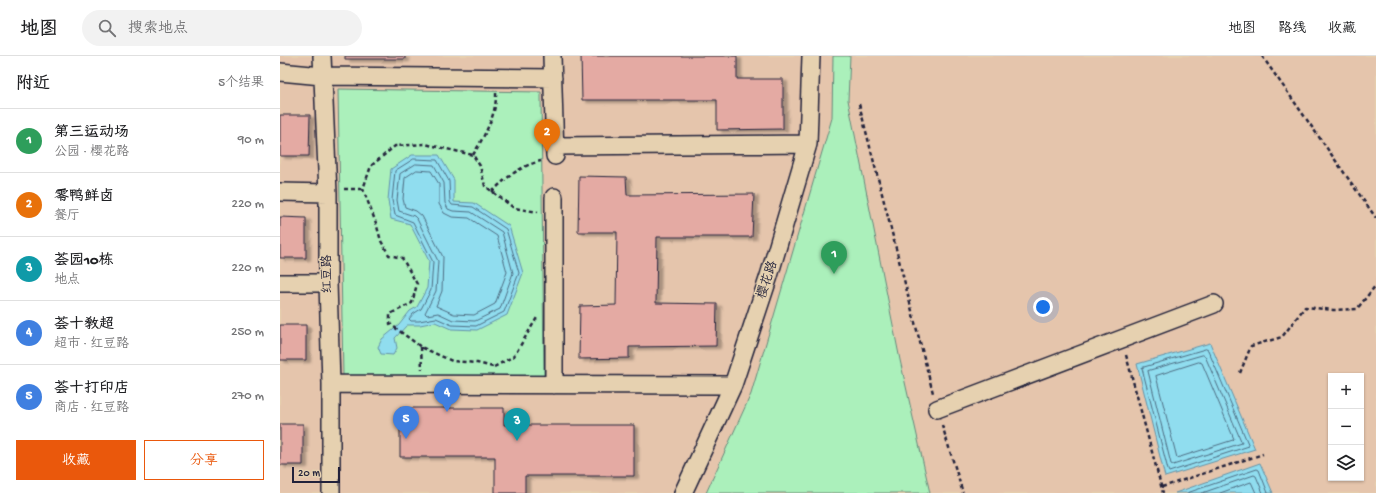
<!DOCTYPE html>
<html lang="zh">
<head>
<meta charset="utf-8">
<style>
	:root { --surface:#fff; --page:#f2f2f2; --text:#202124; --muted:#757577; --line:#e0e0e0; --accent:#ea580c }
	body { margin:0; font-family:"Gochi Hand","LXGW WenKai TC",sans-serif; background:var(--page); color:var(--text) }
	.controls { position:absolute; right:12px; bottom:12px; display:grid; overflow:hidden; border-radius:0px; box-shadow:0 1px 3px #0004 }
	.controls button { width:36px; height:36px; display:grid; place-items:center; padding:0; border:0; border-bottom:1px solid var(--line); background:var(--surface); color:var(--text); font:20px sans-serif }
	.scale { position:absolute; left:12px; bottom:10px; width:48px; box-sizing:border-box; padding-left:4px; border:2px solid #22223b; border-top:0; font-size:11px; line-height:14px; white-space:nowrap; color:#22223b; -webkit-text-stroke:3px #e6d1b0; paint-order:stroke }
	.you { position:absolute; left:763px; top:251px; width:14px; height:14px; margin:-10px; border:3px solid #fff; border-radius:50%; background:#1a73e8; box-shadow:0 0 0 6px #1a73e833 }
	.badge { display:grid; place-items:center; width:26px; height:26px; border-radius:50%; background:var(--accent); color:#fff; font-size:13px; font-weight:700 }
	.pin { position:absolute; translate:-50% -33px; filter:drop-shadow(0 1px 2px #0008) }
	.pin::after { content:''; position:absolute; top:21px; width:14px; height:12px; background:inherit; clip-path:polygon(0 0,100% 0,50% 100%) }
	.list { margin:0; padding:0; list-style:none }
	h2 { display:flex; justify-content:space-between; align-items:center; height:52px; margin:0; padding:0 16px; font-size:17px }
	h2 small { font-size:13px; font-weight:400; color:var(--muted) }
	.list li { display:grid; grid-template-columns:26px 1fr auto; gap:12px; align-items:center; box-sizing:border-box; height:64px; padding:0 16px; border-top:1px solid var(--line) }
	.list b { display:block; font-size:15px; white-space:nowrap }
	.list p { margin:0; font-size:13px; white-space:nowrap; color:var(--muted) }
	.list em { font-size:13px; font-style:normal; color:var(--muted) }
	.actions { display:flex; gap:8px; padding:12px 16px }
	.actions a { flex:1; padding:9px 0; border:1px solid var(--accent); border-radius:0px; text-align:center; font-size:14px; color:var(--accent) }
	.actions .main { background:var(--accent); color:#fff }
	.icon { flex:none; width:22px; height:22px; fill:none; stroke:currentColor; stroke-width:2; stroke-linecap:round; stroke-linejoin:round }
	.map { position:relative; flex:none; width:1096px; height:437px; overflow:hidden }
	header { display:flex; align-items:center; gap:24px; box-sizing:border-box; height:56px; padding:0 20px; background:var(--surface); border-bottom:1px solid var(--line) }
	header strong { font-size:19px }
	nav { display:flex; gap:22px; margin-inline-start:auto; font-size:14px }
	.search { width:280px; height:36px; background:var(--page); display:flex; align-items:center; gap:10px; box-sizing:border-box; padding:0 14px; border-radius:22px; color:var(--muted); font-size:15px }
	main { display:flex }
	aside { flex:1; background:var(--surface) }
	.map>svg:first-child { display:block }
	.built { fill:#e5c5ac; fill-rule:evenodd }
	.green { fill:#abf0bb; stroke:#66897b }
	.water { fill:#90ddef; stroke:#6492a7 }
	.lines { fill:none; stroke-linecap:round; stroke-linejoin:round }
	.shore { stroke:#4e6d83; stroke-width:1 }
	.building { fill:#e4aaa3; stroke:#22223b; filter:url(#shadow) }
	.minor-casing { stroke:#22223b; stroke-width:20 }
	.path { stroke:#22223b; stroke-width:2.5; stroke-dasharray:4 3; stroke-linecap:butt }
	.minor { stroke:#e6d1b0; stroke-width:17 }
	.labels { text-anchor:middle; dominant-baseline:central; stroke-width:3; stroke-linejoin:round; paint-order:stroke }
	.street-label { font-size:13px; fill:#22223b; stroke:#e6d1b0 }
</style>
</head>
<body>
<header>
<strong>地图</strong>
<div class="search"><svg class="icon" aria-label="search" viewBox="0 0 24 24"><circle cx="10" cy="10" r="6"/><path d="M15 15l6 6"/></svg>搜索地点</div>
<nav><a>地图</a><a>路线</a><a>收藏</a></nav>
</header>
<main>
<aside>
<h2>附近<small>5个结果</small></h2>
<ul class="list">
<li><span class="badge" style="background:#2e9e5b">1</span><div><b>第三运动场</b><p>公园 · 樱花路</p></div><em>90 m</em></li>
<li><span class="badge" style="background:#e8710a">2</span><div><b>零鸭鲜卤</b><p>餐厅</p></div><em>220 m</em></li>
<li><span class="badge" style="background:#0f9aa8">3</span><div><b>荟园10栋</b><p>地点</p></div><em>220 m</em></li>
<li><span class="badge" style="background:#3f7fe0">4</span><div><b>荟十教超</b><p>超市 · 红豆路</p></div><em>250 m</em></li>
<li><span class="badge" style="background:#3f7fe0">5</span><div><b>荟十打印店</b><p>商店 · 红豆路</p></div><em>270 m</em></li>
</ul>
<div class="actions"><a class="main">收藏</a><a>分享</a></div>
</aside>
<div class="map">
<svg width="1096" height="437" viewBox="0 0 1096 437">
	<defs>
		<filter id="shadow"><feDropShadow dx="4.5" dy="2.5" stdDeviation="1" flood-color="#0004"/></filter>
	</defs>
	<rect width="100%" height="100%" fill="#e6d1b0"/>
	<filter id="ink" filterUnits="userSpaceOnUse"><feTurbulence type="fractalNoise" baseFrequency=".025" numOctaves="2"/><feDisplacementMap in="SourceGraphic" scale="8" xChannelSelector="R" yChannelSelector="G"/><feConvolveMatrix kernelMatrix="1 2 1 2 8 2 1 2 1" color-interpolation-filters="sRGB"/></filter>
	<g filter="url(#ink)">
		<path class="built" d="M0,0H1096V437H0ZM1051,320H1081V422H1051Z"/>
		<path class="green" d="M553,0H570L568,44L620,304L650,437H426L471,338L552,62Z
			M58,33L261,36L264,320L63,321Z"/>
		<path class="water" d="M132,99H159L174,124V146L194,147L229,170L243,217L227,259L197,274L171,273L155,266L140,269H127L115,282L117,292L113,299L101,298L98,291L102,283L119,269L130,255L137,251L147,232L149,205L130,168L111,163L108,144L111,113Z
			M930,287L975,393L885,421L857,308Z
			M980,407L993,437H895Z"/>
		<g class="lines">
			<path class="shore" d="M134,103L157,104L169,125L170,146L172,149L193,151L226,173L239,217L224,256L196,270L172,269L156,262L139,265H131L129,263L133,258L141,253L151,234L153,206L133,166L115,159L112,144L115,115Z
				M136,108L154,109L164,127L165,147L168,153L173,155L191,156L222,176L233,217L220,253L195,265L173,264L158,257L147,259L145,257L156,235L158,205L137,163L134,160L119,155L117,144L120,118Z
				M137,114L151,115L159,128V148L164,157L172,161L189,162L217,180L227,216L215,248L194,259L174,258L156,250L162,235L163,201L142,160L136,155L125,151L123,143L125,122Z
				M926,293L928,294L969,390L889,416L888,414L862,312Z
				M923,299L925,300L962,387L893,409L891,408L868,315Z
				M919,306L922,307L954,383L953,384L897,402L876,320Z
				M907,437L977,413L979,414L988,437
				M922,437L974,419L976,420L983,437
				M940,437L971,426L972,428L976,437"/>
		</g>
		<path class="building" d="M65,0H125V3H65Z
			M301,0H457V23H503V73L437,74V44H302Z
			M0,59H30L29,100H0Z
			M299,120L346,121L347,139L474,138L472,181H377L376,247L437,248L436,290L349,291V302L299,303L300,250L336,249L337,176H298Z
			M0,161L26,162V202H0Z
			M0,269H26V304H0Z
			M120,352H224V369H354V420H245V437H215V401H120Z
			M0,368H23V409H0Z"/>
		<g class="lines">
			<defs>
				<path id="minor" d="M42,0L48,137V227L51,328V437
					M272,0L275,100
					M0,16L42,20L273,22
					M275,90L528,88
					M0,136L48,137
					M274,141V329
					M0,227H48
					M51,328L453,329
					M657,353L934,248
					M403,437L453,329L489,220L528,88L531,0"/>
			</defs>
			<use href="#minor" class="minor-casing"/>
			<path class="path" d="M982,0L1096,162
				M579,48L653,337
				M193,99C204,80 217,59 216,36
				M64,133H83
				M212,136C227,121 240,110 261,105
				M141,291L142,313
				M846,299L883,437
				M213,311L197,307L172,305L141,291L110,268V258L132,247L137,228L122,202L109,199L101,185L96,167L83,133L91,110L115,90L145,88L193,99L200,110L205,130L234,152L258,156
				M214,311L234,300L258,260
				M960,317L971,290L1002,281L1025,251L1053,254L1077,253L1096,229
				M662,369L683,437
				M882,431L983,398"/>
			<use href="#minor" class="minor"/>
		</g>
	</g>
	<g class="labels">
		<g class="street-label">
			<text transform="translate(48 218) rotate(-91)">红豆路</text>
			<text transform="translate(488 224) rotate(-72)">樱花路</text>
		</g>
	</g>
</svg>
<div class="controls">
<button>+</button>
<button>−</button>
<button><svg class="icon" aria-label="layers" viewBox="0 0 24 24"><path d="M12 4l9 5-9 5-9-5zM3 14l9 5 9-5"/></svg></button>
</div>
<div class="scale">20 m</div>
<div class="you"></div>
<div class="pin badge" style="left:554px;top:218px;background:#2e9e5b">1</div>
<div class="pin badge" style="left:267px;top:96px;background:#e8710a">2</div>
<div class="pin badge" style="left:237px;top:385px;background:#0f9aa8">3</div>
<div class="pin badge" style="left:167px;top:356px;background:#3f7fe0">4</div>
<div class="pin badge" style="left:126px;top:383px;background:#3f7fe0">5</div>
</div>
</main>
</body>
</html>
